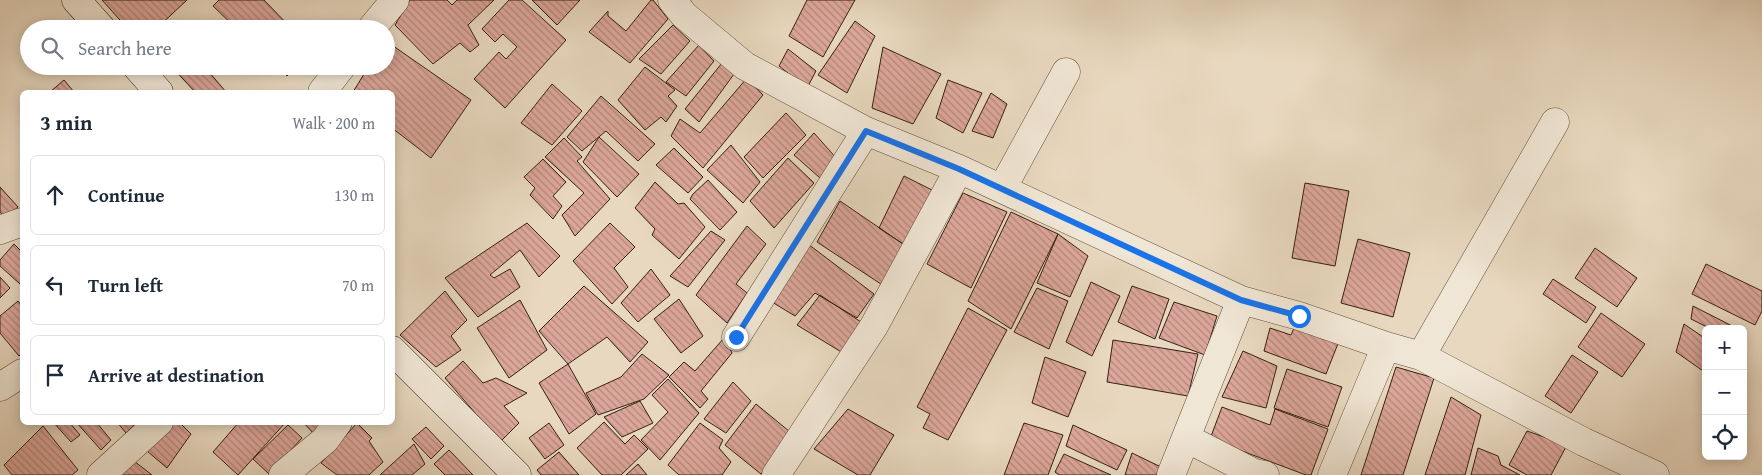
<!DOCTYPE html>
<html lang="en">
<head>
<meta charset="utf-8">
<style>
	:root { --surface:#fff; --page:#f6f6f7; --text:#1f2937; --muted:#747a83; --line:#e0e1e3 }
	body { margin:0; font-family:"Gentium Book Plus",serif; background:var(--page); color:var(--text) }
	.controls { position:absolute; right:15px; bottom:15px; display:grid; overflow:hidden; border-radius:8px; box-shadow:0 2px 12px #0003 }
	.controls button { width:45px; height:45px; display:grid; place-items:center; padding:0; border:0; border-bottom:1px solid var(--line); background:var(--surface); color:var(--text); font:25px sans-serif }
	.stop { position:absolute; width:15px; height:15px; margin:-11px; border:4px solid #1a73e8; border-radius:50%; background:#fff }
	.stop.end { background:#1a73e8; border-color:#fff; box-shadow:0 1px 5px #0008 }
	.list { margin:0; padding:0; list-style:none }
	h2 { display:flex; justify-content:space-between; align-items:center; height:65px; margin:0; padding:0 20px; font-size:21px }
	h2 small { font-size:16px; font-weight:400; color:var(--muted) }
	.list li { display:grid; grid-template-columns:32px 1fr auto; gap:15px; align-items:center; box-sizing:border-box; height:80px; margin:0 10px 10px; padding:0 10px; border:1px solid var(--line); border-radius:8px }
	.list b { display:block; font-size:19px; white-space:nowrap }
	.list em { font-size:16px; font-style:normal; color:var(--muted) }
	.icon { flex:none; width:28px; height:28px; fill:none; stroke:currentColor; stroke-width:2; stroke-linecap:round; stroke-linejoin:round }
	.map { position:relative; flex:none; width:1762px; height:475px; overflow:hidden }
	.search { position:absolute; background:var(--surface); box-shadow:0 2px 12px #0003; left:20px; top:20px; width:375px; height:55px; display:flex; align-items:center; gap:12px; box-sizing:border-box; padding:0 18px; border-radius:28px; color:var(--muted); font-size:19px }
	.panel { position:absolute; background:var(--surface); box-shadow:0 2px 12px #0003; left:20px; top:90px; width:375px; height:335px; border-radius:8px }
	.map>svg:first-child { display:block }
	.building { fill:url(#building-back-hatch); stroke:#362112 }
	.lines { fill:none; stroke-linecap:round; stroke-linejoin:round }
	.street-casing { stroke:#624f3d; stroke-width:29 }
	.secondary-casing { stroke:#362112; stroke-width:29 }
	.street { stroke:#f0e6d5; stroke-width:28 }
	.secondary { stroke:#f0e6d5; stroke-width:28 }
	.route { stroke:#1a73e8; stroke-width:6 }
</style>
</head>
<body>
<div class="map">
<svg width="1762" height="475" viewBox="0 0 1762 475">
	<defs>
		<pattern id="building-back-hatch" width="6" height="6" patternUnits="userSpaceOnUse" patternTransform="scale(1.25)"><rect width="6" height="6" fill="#dca69a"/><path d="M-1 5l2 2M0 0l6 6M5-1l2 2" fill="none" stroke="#b3877c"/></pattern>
	</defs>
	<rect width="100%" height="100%" fill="#e8d8bf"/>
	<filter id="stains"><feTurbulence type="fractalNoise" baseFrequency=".004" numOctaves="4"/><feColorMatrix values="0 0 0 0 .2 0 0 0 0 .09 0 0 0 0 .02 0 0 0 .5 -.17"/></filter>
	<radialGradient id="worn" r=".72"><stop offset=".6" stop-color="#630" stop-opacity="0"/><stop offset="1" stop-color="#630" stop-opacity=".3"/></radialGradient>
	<path class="building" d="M102,0H187L156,29H128Z
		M219,0H264L292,29H237L213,6Z
		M410,0H447L452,5L457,0H494L468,25L479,45L470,52L460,43L433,64L395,25Z
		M509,0H522L566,40L505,108L474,79L499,52L506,59L517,47L503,34L495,42L482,29Z
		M532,0H580L557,25Z
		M651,0H653L668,19L630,63L589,32L608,11V16L626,31Z
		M807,0H855L823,57L789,36Z
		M855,21L875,36L847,93L818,75Z
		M673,25L690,41L661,74L639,59Z
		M386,41L471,100L431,158L392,128V92H353L369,66H386Z
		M699,45L714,61L686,96L666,82Z
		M883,47L941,74L913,124L872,108Z
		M788,49L816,71L807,88L779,66Z
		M722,63L737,70L699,122L685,109Z
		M171,66H204L226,92H195Z
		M277,66H296L287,76Z
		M645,67L675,90L668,96L677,106L666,122L661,117L645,130L618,100Z
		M747,78L763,95L703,168L671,136L680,119L700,133Z
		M64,80L74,92H50Z
		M948,80L982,93L963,133L936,118Z
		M552,84L582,111L552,145L521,123Z
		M991,93L1007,104L993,138L972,131Z
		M601,96L655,144L638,161L606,131L582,151L567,137Z
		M786,113L806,135L763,178L744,157Z
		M814,133L837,159L820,178L794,155Z
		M599,137L639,174L617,197L583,162Z
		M564,138L582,157L577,161L610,199L575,236L562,215L584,193L545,157Z
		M731,145L760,182L743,203L707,170Z
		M674,148L703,177L688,193L656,165Z
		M788,158L814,183L774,228L750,201Z
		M543,159L566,182L553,196L562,206L553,219L530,195L535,188L524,177Z
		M904,176L932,190L906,246L879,228Z
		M708,180L737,212L720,230L690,199L693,194Z
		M655,182L678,204L684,203L705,227L679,259L652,235L655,229L635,208Z
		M1305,183L1349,191L1335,266L1292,258Z
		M0,187L18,207L5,218L0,212Z
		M963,193L1007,212L971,288L927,264Z
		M840,201L906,246L884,286L817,242Z
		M1011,212L1058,234L1011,329L968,301Z
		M527,223L560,256L539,277L520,250L490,275L494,278L510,269L520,287L478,317L445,278Z
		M610,223L635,247L614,268L628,287L612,304L573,261Z
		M747,226L766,244L736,284L747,293L727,323L696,295Z
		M711,231L725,240L688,287L670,276Z
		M1058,234L1088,256L1070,297L1037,283Z
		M1358,239L1410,253L1393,317L1341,303Z
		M14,244L22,252V281L20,284L0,266V260Z
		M808,244L874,294L857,318L815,293L795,316L772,302Z
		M1595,248L1637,278L1617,307L1575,278Z
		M1706,264L1762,291V311L1755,325L1692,294Z
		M651,269L670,295L638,322L621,303Z
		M0,277L10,288L0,298Z
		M1553,279L1596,307L1586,323L1543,294Z
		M1091,282L1120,296L1092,356L1066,342Z
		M584,286L648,342L630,362L607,337L568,364L539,331Z
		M1132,286L1169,299L1155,339L1118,322Z
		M1037,288L1068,301L1049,349L1014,332Z
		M445,291L467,320L451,336L461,350L436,367L400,335Z
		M820,295L864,324L843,353L797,325Z
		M679,299L703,336L681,353L654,319Z
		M520,300L547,350L509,378L477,328Z
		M18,301L22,306V353L19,356L0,333V316Z
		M1174,302L1217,316L1205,355L1159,338Z
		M1693,306L1738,329H1711L1691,319Z
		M968,308L1007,330L948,440L923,428L930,414L917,407Z
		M1601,313L1645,344L1622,377L1578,347Z
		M1298,319L1339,341L1326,374L1264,351L1270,328L1291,335Z
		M1684,324L1706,339V373L1676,352Z
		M724,338L732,353L701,391L708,399L700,408L669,377L684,362L695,371Z
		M1113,340L1198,354L1188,396L1107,382Z
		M1243,351L1277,366L1266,408L1222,397Z
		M642,354L669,375L644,399L598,415L586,393L621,377Z
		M1572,355L1598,372L1571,413L1545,396Z
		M1045,357L1086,372L1068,417L1032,403Z
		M463,361L483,383L496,378L527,393L504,406L519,423L500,442L445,378Z
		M568,364L596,414L569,434L539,383Z
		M1396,367L1434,378L1403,475H1361Z
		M1287,369L1342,387L1328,427L1274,408Z
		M668,379L699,413L660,460L641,440L668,412L652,395Z
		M733,382L751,401L726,433L704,419Z
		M1451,397L1481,415L1465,475H1425Z
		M640,401L653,423L622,437L604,417Z
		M756,404L795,436L761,474L725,445Z
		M1222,407L1270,425L1275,409L1328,429L1311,475H1306L1210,439Z
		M848,409L894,435L870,475H858L814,449Z
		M53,422H69L80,435L71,442Z
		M76,422H96L111,440L101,450Z
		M117,422H137L126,433Z
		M176,422H179L191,434L167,468L147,451Z
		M239,422H286L238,475L213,452Z
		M303,422H322L314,434Z
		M604,422L625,444L634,435L648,449L621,475H602L577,448Z
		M357,423L372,438L369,441L383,462L369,475H337L321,463Z
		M549,423L564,445L545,459L529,438Z
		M700,423L723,440L719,448L731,462L722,475H679L668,465Z
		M1024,423L1063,435L1048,475H1004Z
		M288,425L302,438L269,474L253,459Z
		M1073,425L1127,450L1117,470L1066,446Z
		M43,426L78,470L72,475H12L4,465Z
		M426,427L444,446L431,459L412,439Z
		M1527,431L1567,445L1551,475H1527L1509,465Z
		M414,444L425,464L412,475H380Z
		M1478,448L1498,456L1501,465L1520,475H1471Z
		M449,450L473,475H445L434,464Z
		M559,452L579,475H541L537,470Z
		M1132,453L1161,467L1157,475H1125Z
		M1064,454L1111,475H1059L1055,472Z
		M130,458L152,475H115Z
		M638,464L647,475H626Z"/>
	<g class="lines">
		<defs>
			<path id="street" d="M672,0L684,15L745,66L866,131L959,169L1241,300L1299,316L1386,346L1421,356L1584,442L1655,475
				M371,29L395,0
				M322,92L342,66
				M1002,189L1066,72
				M0,230L22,222
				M736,337L866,131
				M1421,356L1555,122
				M0,387L22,373
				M1186,438L1254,473L1265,475
				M101,475L159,422
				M283,475L325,440L338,422
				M776,475L874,326L959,169
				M1171,475L1241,300
				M1332,475L1386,346"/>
			<path id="secondary" d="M76,0L102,29
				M136,66L159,92
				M392,350L517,475"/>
		</defs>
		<use href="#street" class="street-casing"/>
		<use href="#secondary" class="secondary-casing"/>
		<use href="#street" class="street"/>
		<use href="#secondary" class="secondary"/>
	</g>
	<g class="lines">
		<path class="route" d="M736,337L866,131L959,169L1241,300L1299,316"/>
	</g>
	<rect width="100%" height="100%" filter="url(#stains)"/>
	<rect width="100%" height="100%" fill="url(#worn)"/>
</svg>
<div class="controls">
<button>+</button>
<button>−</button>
<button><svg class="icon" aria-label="locate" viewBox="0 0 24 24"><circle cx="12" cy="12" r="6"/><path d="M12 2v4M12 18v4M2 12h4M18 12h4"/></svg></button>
</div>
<div class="stop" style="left:1299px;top:316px"></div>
<div class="stop end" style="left:736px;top:337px"></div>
<div class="search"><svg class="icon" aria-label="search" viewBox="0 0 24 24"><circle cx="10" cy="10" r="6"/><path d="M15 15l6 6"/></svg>Search here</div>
<section class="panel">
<h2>3 min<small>Walk · 200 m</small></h2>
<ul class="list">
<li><svg class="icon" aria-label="ahead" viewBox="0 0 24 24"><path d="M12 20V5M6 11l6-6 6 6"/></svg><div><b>Continue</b></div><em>130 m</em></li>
<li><svg class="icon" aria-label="left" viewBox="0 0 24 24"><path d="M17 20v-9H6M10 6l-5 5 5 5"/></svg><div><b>Turn left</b></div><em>70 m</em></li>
<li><svg class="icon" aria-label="arrive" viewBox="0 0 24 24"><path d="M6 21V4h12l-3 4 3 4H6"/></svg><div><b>Arrive at destination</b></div></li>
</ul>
</section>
</div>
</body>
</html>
